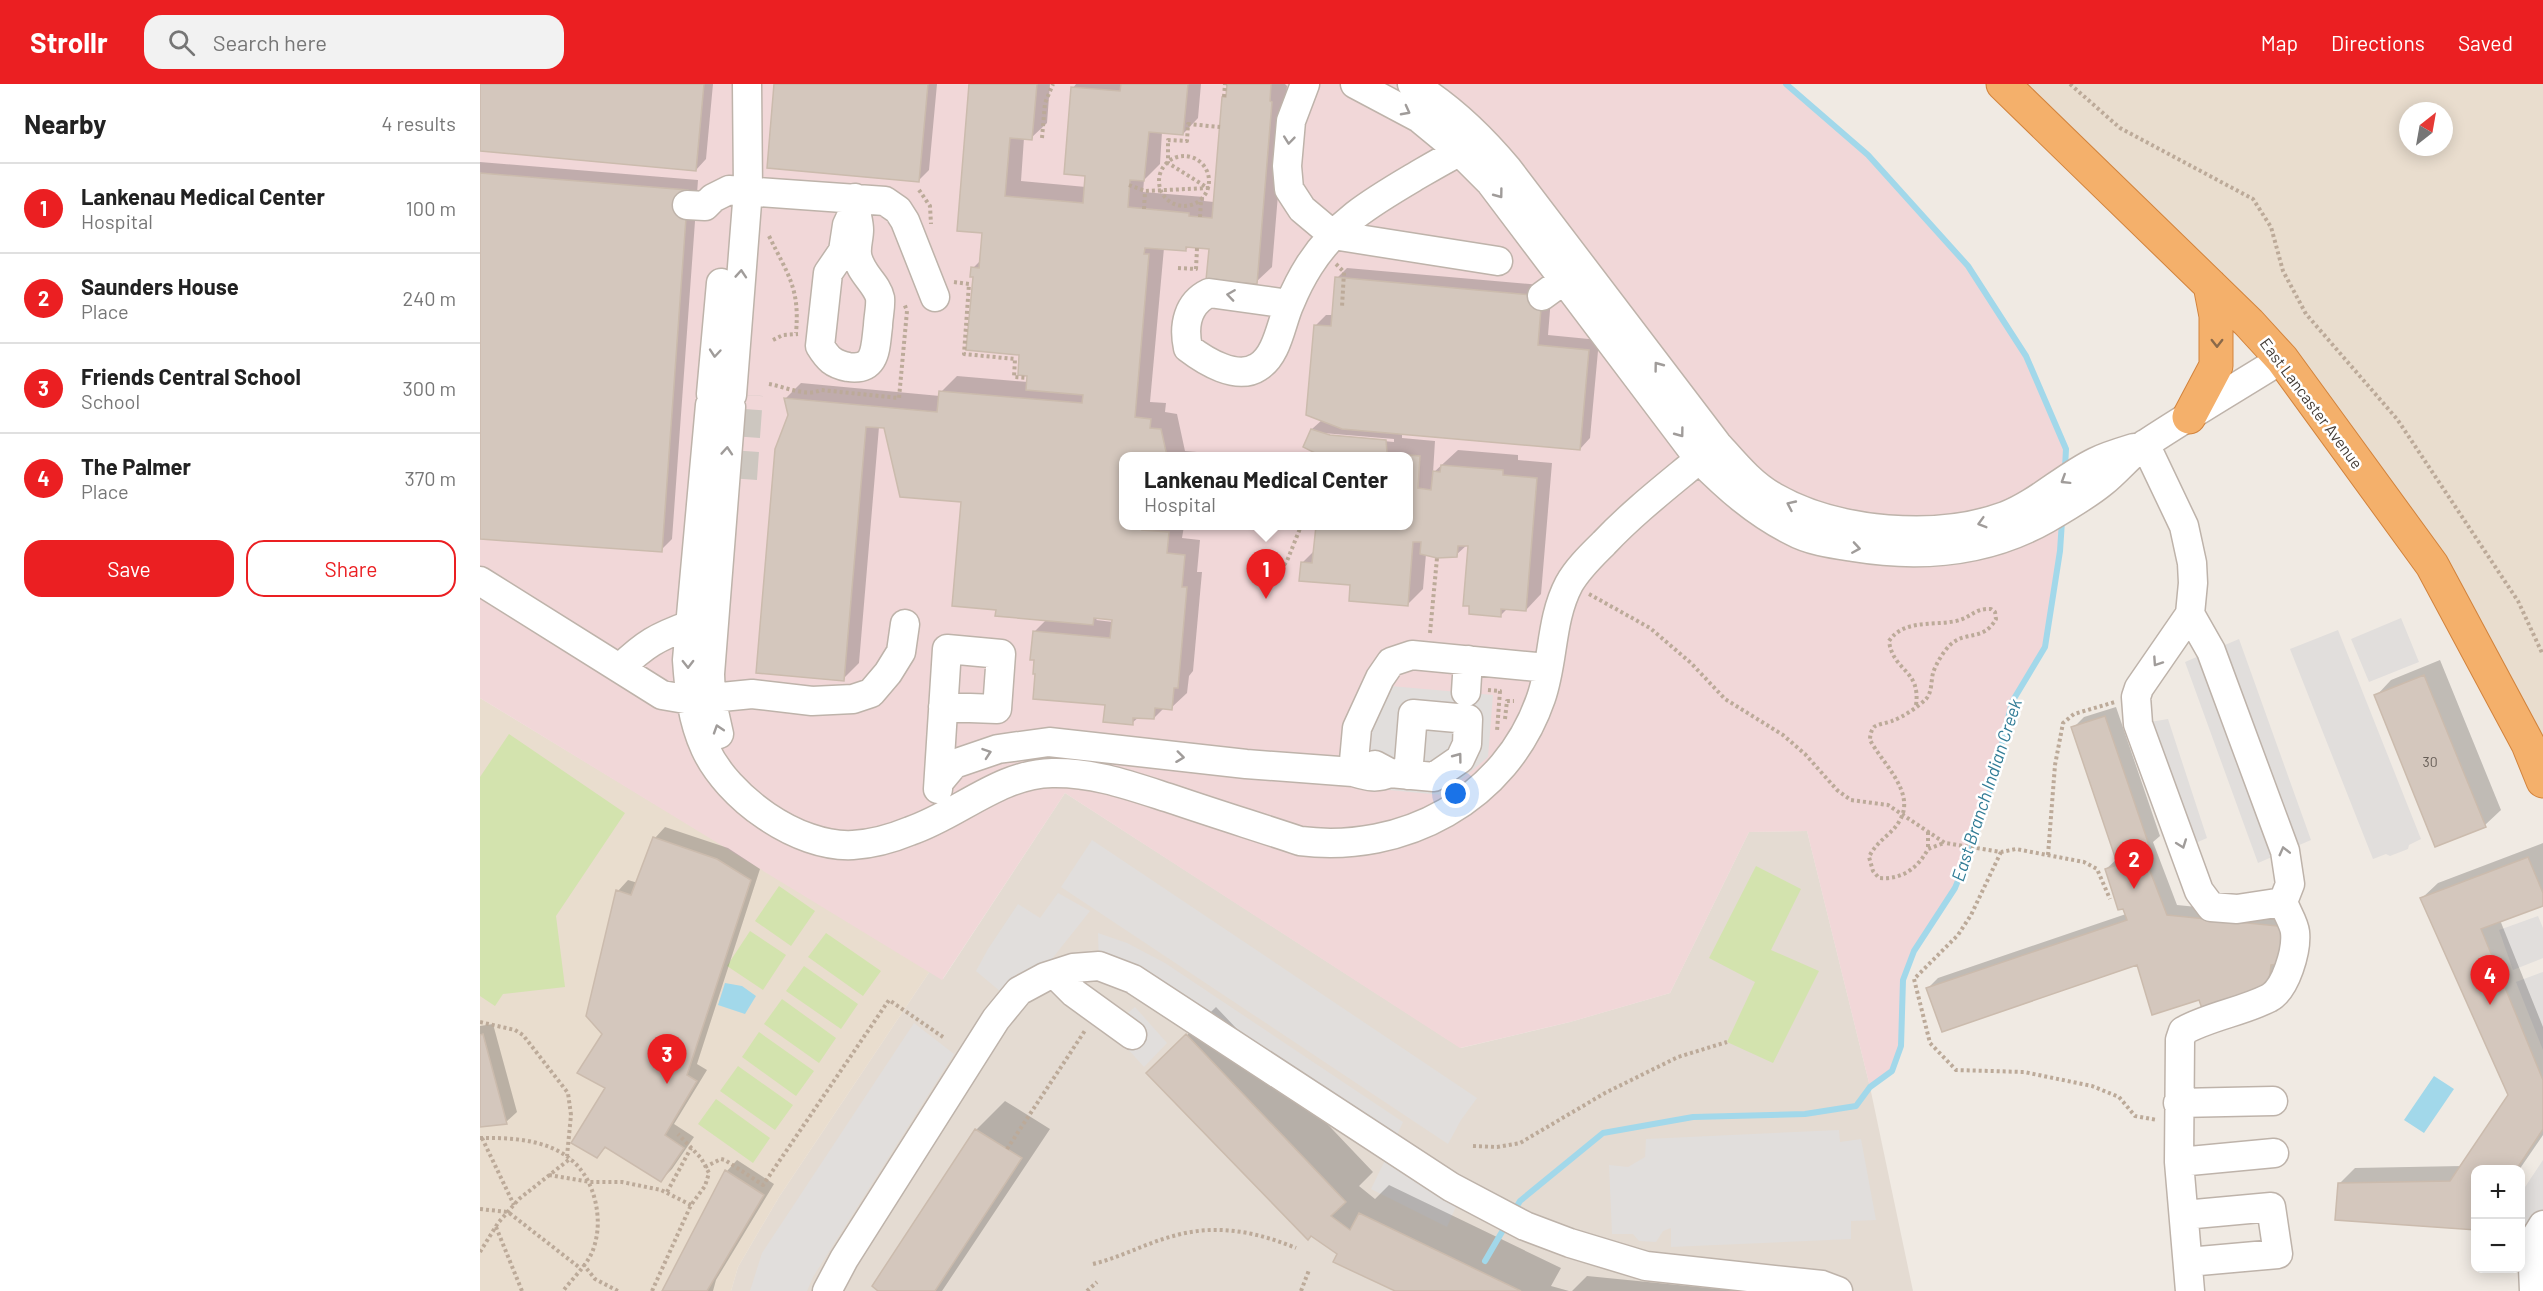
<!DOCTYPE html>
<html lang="en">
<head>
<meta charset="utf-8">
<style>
	:root { --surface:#fff; --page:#f2f2f2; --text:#222; --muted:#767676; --line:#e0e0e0; --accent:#eb1f22 }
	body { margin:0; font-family:Barlow,sans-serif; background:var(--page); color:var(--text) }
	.controls { position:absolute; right:18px; bottom:18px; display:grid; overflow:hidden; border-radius:12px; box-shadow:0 3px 15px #0003 }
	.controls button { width:54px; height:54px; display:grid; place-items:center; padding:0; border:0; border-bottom:2px solid var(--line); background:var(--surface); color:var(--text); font:30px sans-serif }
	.compass { position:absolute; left:1919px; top:18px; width:54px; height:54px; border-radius:50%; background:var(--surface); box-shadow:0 3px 15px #0003; rotate:31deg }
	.you { position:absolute; left:976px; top:710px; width:21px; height:21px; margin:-15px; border:4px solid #fff; border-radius:50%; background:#1a73e8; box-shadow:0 0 0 9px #1a73e833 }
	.badge { display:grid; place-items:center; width:39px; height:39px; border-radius:50%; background:var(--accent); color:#fff; font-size:20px; font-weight:700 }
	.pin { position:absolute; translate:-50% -50px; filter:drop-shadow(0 2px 3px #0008) }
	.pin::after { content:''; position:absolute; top:32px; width:21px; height:18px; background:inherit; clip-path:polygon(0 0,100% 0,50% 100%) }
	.popup { position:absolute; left:639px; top:368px; width:294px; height:78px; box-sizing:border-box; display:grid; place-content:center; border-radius:12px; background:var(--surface); filter:drop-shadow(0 2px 4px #0005); font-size:20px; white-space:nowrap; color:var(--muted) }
	.popup b { font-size:22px; color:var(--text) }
	.popup::after { content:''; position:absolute; left:50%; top:100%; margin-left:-12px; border:12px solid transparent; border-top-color:var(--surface) }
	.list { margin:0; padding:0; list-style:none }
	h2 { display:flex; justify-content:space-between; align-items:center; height:78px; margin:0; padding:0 24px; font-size:26px }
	h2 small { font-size:20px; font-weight:400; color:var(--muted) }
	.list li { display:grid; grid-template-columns:39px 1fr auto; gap:18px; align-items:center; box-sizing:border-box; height:90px; padding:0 24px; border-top:2px solid var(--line) }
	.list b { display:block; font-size:22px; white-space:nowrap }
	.list p { margin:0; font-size:20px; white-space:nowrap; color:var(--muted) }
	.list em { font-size:20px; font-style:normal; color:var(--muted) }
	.actions { display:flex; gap:12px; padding:18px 24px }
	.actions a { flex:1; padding:14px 0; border:2px solid var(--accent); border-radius:18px; text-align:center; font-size:21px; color:var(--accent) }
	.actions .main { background:var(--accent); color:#fff }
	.icon { flex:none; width:33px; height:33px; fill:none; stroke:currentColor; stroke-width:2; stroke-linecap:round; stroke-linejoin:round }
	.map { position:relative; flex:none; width:2063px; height:1207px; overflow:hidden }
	header { display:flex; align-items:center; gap:36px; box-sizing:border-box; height:84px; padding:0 30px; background:var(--accent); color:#fff }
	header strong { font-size:28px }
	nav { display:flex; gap:33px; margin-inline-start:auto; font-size:21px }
	.search { width:420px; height:54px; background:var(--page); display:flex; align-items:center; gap:15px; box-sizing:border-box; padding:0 21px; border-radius:18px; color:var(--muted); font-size:22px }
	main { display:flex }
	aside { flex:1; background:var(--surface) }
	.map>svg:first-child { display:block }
	.residential { fill:#e4dbd2 }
	.education { fill:#e9ddce; fill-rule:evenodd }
	.medical { fill:#f1d7d8; fill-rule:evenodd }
	.green { fill:#d3e3ae }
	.parking { fill:#e1dedc }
	.water { fill:#a2d8ea }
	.shadow { fill:#0003; fill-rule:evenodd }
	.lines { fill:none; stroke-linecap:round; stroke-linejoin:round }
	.stream { stroke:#a2d8ea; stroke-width:6 }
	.building { fill:#d4c7bd; stroke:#cbbbad; stroke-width:1.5 }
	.minor-tunnel { stroke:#cdc7c0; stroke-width:28; stroke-dasharray:28 14; stroke-linecap:butt }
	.minor-casing { stroke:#beb3aa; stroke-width:31 }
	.highway-casing { stroke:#d2833c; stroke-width:35 }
	.path { stroke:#bcaa99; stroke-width:4; stroke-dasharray:3 3; stroke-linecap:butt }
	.minor { stroke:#fff; stroke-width:28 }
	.highway { stroke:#f4b06b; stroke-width:33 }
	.oneway { stroke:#a09c9a }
	.oneway2 { stroke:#89694a }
	.labels { text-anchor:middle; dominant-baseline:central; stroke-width:5; stroke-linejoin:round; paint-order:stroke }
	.number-label { font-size:14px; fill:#665d56 }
	.street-label { font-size:16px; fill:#423a34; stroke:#fff }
	.water-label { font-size:18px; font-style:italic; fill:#317c96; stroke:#fff }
</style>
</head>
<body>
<header>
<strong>Strollr</strong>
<div class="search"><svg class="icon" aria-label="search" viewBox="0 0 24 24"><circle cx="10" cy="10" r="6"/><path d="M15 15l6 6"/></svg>Search here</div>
<nav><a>Map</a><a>Directions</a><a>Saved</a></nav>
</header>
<main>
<aside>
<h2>Nearby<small>4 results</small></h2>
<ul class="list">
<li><span class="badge">1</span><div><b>Lankenau Medical Center</b><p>Hospital</p></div><em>100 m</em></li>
<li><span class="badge">2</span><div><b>Saunders House</b><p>Place</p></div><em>240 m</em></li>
<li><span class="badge">3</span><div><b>Friends Central School</b><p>School</p></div><em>300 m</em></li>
<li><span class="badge">4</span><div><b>The Palmer</b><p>Place</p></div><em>370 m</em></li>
</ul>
<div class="actions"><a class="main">Save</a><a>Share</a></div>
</aside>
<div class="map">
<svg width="2063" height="1207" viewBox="0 0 2063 1207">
	<rect width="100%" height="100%" fill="#f0eae3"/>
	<path class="residential" d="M585,709L981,964L1090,938L1190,909L1269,748L1327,747L1390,1003L1433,1207H251L258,1183L299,1113L450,887L463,895Z"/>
	<path class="education" d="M1523,0H2063V697L2048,660L1809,284ZM1928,27H1964V63H1928Z
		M0,614L450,887L299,1113L258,1183L251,1207H0Z"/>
	<path class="medical" d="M0,0H1306L1388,71L1488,182L1546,272L1586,365L1584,422L1580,467L1565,563L1532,618L1515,690L1494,757L1475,804L1434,867L1423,896L1421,962L1412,987L1390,1003L1327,747L1269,748L1190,909L1090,938L980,964L585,709L462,896L0,614ZM644,372H928V442H644Z"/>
	<path class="green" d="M29,650L145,729L76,832L85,903L23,910L15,922L0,912V693Z
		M1276,782L1321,805L1291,866L1339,887L1293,979L1247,958L1275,898L1229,874Z
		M299,802L335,827L311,862L275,837Z
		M270,847L306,871L283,906L247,882Z
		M346,849L401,887L383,912L328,873Z
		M324,882L378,920L361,945L306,907Z
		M302,915L356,954L339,979L284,940Z
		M279,948L334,987L316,1012L262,973Z
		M258,982L313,1021L295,1046L240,1007Z
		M236,1015L290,1054L273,1079L218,1040Z"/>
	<path class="parking" d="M1921,534L1939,578L1889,598L1871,555Z
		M1858,546L1941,755L1929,761L1928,765L1910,772L1906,770L1893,775L1810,565Z
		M1759,555L1831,756L1778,779L1705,578Z
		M910,602L1013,611L1008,673L963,711L887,704L893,637Z
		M1688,635L1727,754L1704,764L1658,640Z
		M612,756L997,1014L981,1036L968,1060L581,803Z
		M578,809L610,827L552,900L538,889L521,908L496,887L508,865L538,820L560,834Z
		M2058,832L2063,844V874L2033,886L2019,846Z
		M618,849L647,859L685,879L923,1038L911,1064L982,1109L967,1143L891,1105L911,1064L619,882Z
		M2063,888V966L2036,898Z
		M655,923L687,959L664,983L629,944Z
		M434,939L474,970L333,1193L327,1207H270L282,1169Z
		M1359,1046L1360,1058L1381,1055L1396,1136L1371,1137V1155L1191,1163V1144L1183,1147L1176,1158L1159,1157L1153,1150H1132L1129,1081L1148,1083L1165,1073L1166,1055Z
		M2063,1076V1166L2041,1151V1109Z"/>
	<path class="water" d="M245,899L262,902L276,912L265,930L238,921Z
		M1954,992L1974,1005L1944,1049L1924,1036Z"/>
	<path class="shadow" d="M0,0H233L226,75L216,86L0,66Z
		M296,0H457L449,86L439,96Z
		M491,0H570L567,39L551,54H544L541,97L606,103L607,91L593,4L596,0H721L718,34L703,50L682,48L680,80L664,96L663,108L724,113V117L734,118L744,14L748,9V0H805L807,2L792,183L776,198L731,163L710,162L705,166L684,164L670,318L686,319L685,328L697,330L705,367L766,372H644V442H704L702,454L720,456L717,488H722L713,587L709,592L707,609L691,624H684L674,634L659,633L652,639L626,620L557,588L554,548L567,535L517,524L482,417L405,343H399L379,579L363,595L305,315L321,299L460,312L461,308L477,292L548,298L549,290L541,270L494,192L493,184L502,175L504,148ZM619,533L633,535V538L616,536Z
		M0,78L218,96L192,455L181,466L0,453Z
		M867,184L1072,202L1068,251L1119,256L1110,354L1100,365L922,349V354L955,357L953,389L978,366L1038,371V376L1072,379L1061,510L1046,526L1028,524L1020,532L990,461H987L976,471L946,470L943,505L927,521L822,479L835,466L837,442H928V372H843V370L825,362L832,345L842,336L836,241L846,231H853L857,194ZM843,349L914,355V358L850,352Z
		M1960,576L2021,726L2005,741L1896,612L1911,596Z
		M1636,623L1680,752L1673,758L1697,821L1818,833L1798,895L1720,914L1658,880L1448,904L1458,894L1646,830L1626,785L1637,775L1593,644L1604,633Z
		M185,743L248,764L280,785L217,980L227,986L194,1040L214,1053L192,1085L181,1096L126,1063L117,1072L127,1004L124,950L108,931L138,807L148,796L158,799L175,754Z
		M2063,759V820L2020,836L2063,943V1051L2039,1086H1996V1145L1859,1100L1875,1084L1982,1082L2030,1011L1942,814L1958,799Z
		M736,923L893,1088L879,1102L895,1115L909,1101L1081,1184L1071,1202L1089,1207H919L859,1170L697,961Z
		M13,940L37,1028L26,1038L0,1041V942Z
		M525,1017L570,1045L462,1207H401L394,1201L496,1046Z
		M257,1076L294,1100L236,1196L233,1207H183L247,1087Z
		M1107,1192L1259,1207H1092Z"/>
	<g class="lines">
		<path class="stream" d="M1306,0L1388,71L1488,182L1546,272L1586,365L1585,384
			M1034,1127L1040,1117L1123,1049L1213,1033L1325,1030L1376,1022L1390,1003L1412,987L1421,962L1423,896L1434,867L1475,804L1494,757L1515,690L1532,618L1565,563L1580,467L1582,437
			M1005,1177L1026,1141"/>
	</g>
	<path class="building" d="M0,0H224L216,87L0,67Z
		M294,0H448L439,98L287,84Z
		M489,0H557L552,56L530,54L525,112L603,119L605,92L584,90L591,3L640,7L641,0H708L703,51L669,48L664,97L650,96L648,123L709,129V132L732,134L742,13H746L747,0H791L790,17L792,18L777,200L726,196L729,165L706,163V167L665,164L664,170H669L655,333L671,335L670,344L681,345L687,372H644V442H663L662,446L689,448L687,469L705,471L702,503H707L698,604H694L692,626L675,624L674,635L653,634V641L623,638L625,621L553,615L555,590H553L554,576H550L553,547L630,554L632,536L614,534L613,541L515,532L516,526L472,522L481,418L420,413L404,344L386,343L364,597L276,589L295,365L308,331L304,314L457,328L459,307L602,319L603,311L546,306L547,292L538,291L539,271L486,266L493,193H490L491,183L499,184L502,149L477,147Z
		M0,89L208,106L182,468L0,455Z
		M855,193L1062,212L1058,261L1109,266L1100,366L862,345L826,331L834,241L851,242Z
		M831,345L850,351L906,356L907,369L940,372L938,404L951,406L953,387L960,388L961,381L1023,386V391L1057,394L1046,527L1021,525V533L989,530V522H983L988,462H978L977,473L957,474L940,470L941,458H933L928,522L869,517L870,501L819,497L821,478L832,479L836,442H928V372H841L823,363Z
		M1944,591L2006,743L1955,763L1894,611Z
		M1625,632L1670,764L1662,766L1687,831L1808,843L1807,879L1791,881L1788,907L1724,930L1719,916L1672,931L1657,881L1462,948L1446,904L1647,836L1643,825L1638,826L1625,785L1640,780L1638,775L1636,776L1591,643Z
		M173,753L237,775L271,796L207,991L217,997L185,1051L204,1064L181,1098L125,1063L117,1074L91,1059L125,1004L97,989L122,950L106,932L136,806L151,811Z
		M2048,773L2063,809V822L2001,845L2063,996V1045L2036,1086H1996V1146L1855,1136L1858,1099L1970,1097L2028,1011L1940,814Z
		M3,950L27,1040L0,1043V951Z
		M706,950L866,1118L851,1132L870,1146L879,1129L1041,1207H915L853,1178L857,1170L831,1152L828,1156L666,989Z
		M495,1045L542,1074L455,1207H398L392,1202Z
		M245,1086L284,1111L227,1207H182Z"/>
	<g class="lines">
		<path class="minor-tunnel" d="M263,395L269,311"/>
		<defs>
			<path id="minor" d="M825,0L811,37L807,82L809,105L822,125L853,151L1018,177
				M875,0L939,34L979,67L1010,98L1219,375C1248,404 1276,429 1312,447C1330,457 1353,460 1373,463C1440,474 1506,469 1566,435C1585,424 1606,412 1623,398C1638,386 1651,369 1667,359C1711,330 1757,303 1802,275
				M932,0C969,22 1000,52 1027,84L1237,360C1255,380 1271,400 1294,413C1357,449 1457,457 1525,432C1558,419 1584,393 1615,378C1627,372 1641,368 1654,364
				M207,121L225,122L233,114L249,106L405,117L418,126L425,137L455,213
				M374,126L367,141L363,167L348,189L340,262C348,275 353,280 368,283C397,287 395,264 398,242C398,234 401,223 400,214C397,199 379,189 377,170C376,162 379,154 379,146C379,135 374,126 375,114
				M1062,212L1084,196
				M809,220L729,209C708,219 703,241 708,264C725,277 757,297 778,283C798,271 801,238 810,219C815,207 822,193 829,182C857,138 892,118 936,92C955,81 975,69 995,60
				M231,310L241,199
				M252,311L268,106L267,0
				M230,321L207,576C209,605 212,636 225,664C247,713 317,764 373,761C391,760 413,754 430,747C478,731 519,690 572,689C615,688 654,703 695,716C736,730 778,743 820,757C923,770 1026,716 1061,614C1074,577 1070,536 1089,500C1098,484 1112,471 1124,459C1159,422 1199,393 1237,360
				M1665,360L1704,442L1712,479L1713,499L1710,530L1659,604L1656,613L1658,640L1719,807L1731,823L1757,825L1803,818L1810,800L1805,767L1731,567L1710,530
				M0,497L182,611L211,616L272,610L332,617L373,615L391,609L408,589L421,568L425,540
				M140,584C165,560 177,553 210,541
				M986,608L988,576
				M239,650L231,614L230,590L251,323
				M895,681L910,689L954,693L980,675L987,660L988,635L933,630L928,691
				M873,688L877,644L900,594L911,578L932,571L1067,584
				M459,698L474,680L518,665L569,658L766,680L873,688C887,692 896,695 910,689
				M458,705L467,565L521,570L517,625L463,623
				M575,890L594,909L652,951
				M1698,1019L1793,1017
				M1699,1078L1794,1069
				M1704,1131L1791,1123L1798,1170L1708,1178
				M347,1207L364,1175L516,935L539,907L565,893L593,884L619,882L653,895L971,1103L1045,1142L1090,1159L1166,1182L1342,1201L1358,1207
				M1710,1207L1699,1078L1700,956L1703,947C1730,932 1761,928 1789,914C1806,905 1817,866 1815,848C1814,839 1806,827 1803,818
				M2054,1207L2052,1159L2063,1141"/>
			<path id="highway" d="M1523,0L1769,239L1802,275L1952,481L2048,660L2063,697
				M1709,333L1736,282V232L1730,201"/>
		</defs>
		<use href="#minor" class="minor-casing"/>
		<use href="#highway" class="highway-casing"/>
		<path class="path" d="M1590,0L1640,44L1773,115L1791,143L1803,187L1826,230L1917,335L2038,517L2063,571
			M744,13L745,0
			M562,54L565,19L573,0
			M679 97a25 25 0 1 1 50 0a25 25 0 1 1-50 0Z
			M649,101L665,107L728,104L688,79V56L707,57L708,40L740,43
			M439,106L450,122L451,140
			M664,125L665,107
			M720,133L721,117
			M289,152C308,191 320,204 316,249
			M856,180L864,188L862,223
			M698,184L716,185L717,164
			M474,198L489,200L484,270L535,275L534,293L547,294
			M293,256L303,251L318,250
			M289,300C306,303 325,313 341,306L419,314L427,227L424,219
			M786,505L807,477L821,442
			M1109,510L1170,544L1211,579L1245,615L1303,651L1325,670L1357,706L1371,716L1408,721L1465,759L1521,768L1536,765L1604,778L1617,785L1630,815
			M950,549L957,474
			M1008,606L1020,607L1017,647
			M1436,621C1441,585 1413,588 1409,557C1424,535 1452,542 1476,537C1491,534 1494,524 1511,525L1515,528L1516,535C1503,558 1486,546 1470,561C1463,568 1456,580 1453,589C1451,597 1452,609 1446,615C1438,623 1423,633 1412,637C1407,639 1398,640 1394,643C1391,646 1390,652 1390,656C1402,679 1436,708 1420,736C1412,751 1397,756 1389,773L1393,787L1399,794C1422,796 1438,784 1448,765L1464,759
			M1025,635L1027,617H1034
			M1448,748V764
			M1521,768L1491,831L1478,851L1434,895L1450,959L1476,986L1544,988L1612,1002L1639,1013L1655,1032L1677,1036
			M1568,771L1575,681L1583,639L1594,630L1635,618
			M0,938L35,946L43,951L88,1009L91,1031L87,1072
			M0,1054C50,1053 101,1060 115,1116C119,1133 119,1149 113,1166C108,1180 92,1195 83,1207
			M2,1054L34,1121
			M993,1062L1017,1063L1040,1059L1125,1009L1198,973L1247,958
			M527,1065L606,945
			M225,1083L241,1075L245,1076L283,1101L409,916L463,953
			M69,1091L110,1098H142L181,1106L211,1121
			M187,1108L211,1064
			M0,1125L28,1128L100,1184
			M16,1143L42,1207
			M0,1168L18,1139L39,1115L91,1074
			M103,1180L115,1195L138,1207
			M613,1180C642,1173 668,1158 697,1151C738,1140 777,1148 816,1164
			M172,1207L211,1121L225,1102L229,1089L221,1074L198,1050
			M607,1207L617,1198
			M821,1207L829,1186"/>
		<use href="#minor" class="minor"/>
		<use href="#highway" class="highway"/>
	</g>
	<defs><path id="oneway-chevron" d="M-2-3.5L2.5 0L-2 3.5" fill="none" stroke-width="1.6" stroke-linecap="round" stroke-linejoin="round" transform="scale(1.5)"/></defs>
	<g class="oneway">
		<use href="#oneway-chevron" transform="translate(926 27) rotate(28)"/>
		<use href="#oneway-chevron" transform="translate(809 56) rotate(96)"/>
		<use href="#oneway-chevron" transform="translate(1019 110) rotate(53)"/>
		<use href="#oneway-chevron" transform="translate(261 190) rotate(-86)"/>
		<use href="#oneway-chevron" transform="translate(751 211) rotate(-172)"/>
		<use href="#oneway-chevron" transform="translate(235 269) rotate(95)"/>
		<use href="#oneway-chevron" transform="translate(1178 282) rotate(-127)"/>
		<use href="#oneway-chevron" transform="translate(1200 349) rotate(53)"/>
		<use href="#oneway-chevron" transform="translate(247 367) rotate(-86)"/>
		<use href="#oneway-chevron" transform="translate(1585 396) rotate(148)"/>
		<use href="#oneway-chevron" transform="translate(1311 421) rotate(-155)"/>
		<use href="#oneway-chevron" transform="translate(1502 439) rotate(164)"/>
		<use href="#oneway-chevron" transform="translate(1376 464) rotate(9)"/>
		<use href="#oneway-chevron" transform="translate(1677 578) rotate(124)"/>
		<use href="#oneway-chevron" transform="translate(208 580) rotate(89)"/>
		<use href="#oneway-chevron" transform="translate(238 645) rotate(-108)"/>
		<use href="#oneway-chevron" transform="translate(507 669) rotate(-19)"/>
		<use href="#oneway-chevron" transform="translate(700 673) rotate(7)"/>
		<use href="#oneway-chevron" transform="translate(978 673) rotate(-53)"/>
		<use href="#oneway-chevron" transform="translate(1702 760) rotate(70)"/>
		<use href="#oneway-chevron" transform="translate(1804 767) rotate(-104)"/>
	</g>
	<use class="oneway2" href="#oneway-chevron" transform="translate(1737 259) rotate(90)"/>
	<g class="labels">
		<g class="number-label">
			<text x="1950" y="677">30</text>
		</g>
		<g class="street-label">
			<text transform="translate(1832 319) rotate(53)">East Lancaster Avenue</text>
		</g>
		<g class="water-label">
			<text transform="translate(1506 706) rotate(-72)">East Branch Indian Creek</text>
		</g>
	</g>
</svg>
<div class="controls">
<button>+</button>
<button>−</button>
</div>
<svg class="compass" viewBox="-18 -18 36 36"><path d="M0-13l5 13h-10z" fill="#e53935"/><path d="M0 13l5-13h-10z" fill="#767676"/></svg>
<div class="you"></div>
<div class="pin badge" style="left:786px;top:515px">1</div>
<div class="popup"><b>Lankenau Medical Center</b>Hospital</div>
<div class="pin badge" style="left:1654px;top:805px">2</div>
<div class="pin badge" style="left:187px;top:1000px">3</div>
<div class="pin badge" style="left:2010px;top:921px">4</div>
</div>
</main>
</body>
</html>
